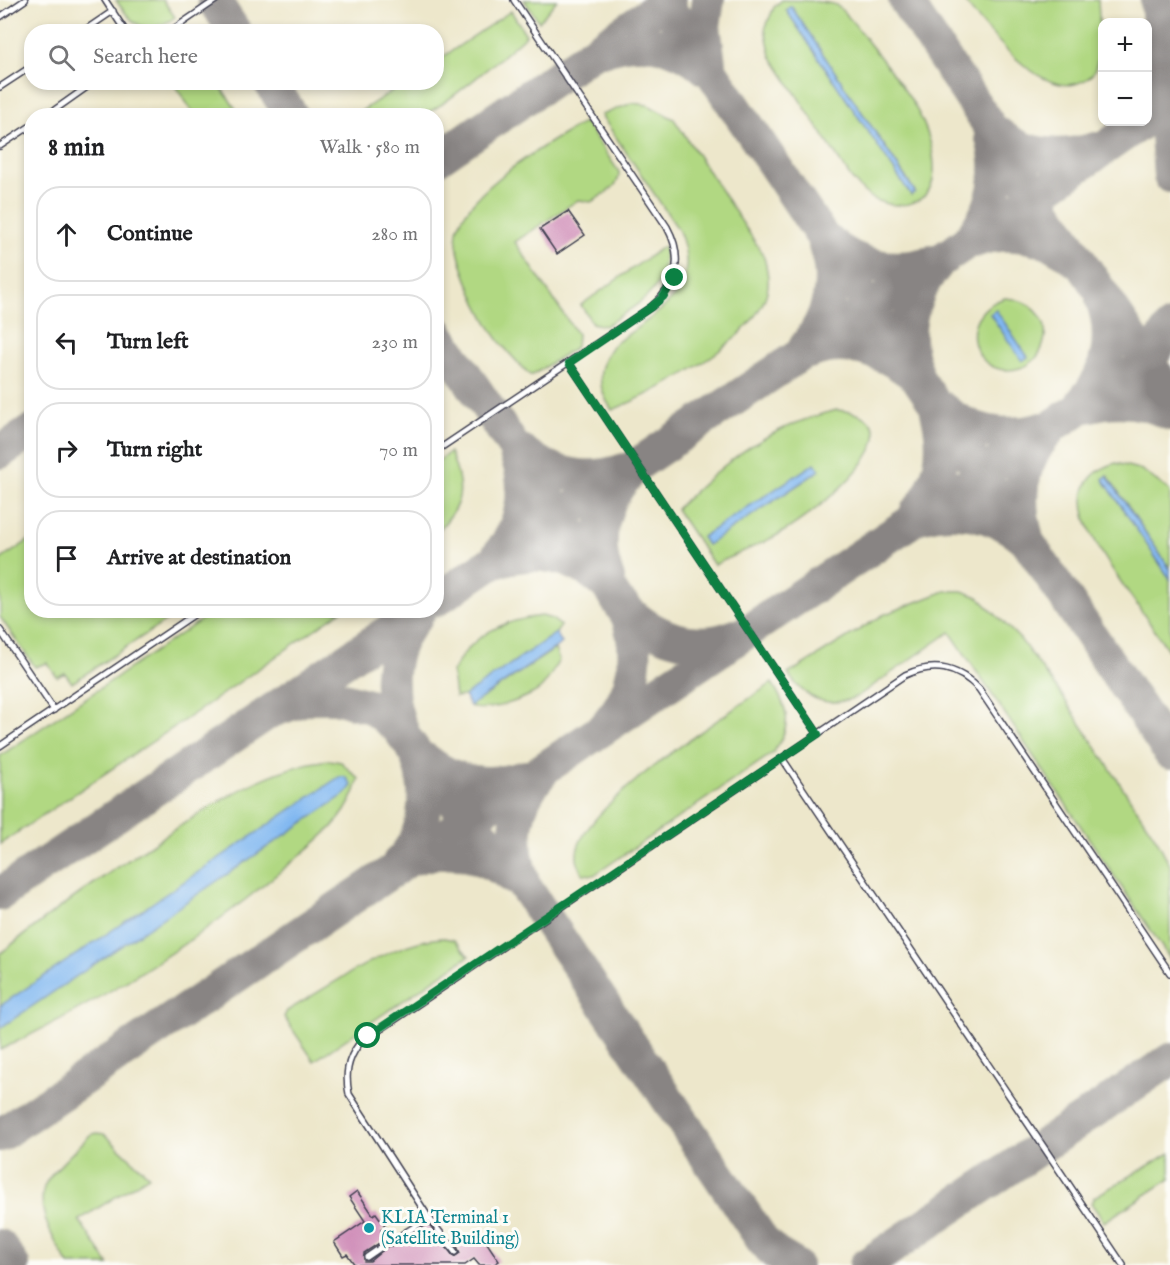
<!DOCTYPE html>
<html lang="en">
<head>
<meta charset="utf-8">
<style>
	:root { --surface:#fff; --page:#f2f2f2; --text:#202124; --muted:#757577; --line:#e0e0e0 }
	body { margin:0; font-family:"IM FELL English",serif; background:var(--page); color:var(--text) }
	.controls { position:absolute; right:18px; top:18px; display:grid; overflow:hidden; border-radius:12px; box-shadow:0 3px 9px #0003 }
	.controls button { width:54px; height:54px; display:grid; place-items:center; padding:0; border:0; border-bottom:2px solid var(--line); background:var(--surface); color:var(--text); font:30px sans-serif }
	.stop { position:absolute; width:18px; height:18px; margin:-14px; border:4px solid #0b8043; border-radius:50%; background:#fff }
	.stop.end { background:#0b8043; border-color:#fff; box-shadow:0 2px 6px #0008 }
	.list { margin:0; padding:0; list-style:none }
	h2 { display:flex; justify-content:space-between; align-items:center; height:78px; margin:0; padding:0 24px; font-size:26px }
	h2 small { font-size:20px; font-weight:400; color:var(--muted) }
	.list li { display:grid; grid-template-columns:39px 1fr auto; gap:18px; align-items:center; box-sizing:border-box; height:96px; margin:0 12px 12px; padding:0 12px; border:2px solid var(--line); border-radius:24px }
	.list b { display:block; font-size:22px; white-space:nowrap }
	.list em { font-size:20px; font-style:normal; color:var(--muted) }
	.icon { flex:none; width:33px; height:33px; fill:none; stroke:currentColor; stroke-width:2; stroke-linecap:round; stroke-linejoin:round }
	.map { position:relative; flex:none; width:1170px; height:1265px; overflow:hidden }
	.search { position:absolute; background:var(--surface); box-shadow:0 3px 9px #0003; left:24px; top:24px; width:420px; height:66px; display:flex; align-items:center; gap:15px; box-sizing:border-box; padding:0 21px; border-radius:24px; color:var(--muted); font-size:22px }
	.panel { position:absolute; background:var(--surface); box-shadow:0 3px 9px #0003; left:24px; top:108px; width:420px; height:510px; border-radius:24px }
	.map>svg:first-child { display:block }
	.green { fill:#b1d882; stroke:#6a7d5e; stroke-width:1.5; fill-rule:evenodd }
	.water { fill:#81b8f1; stroke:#526d96; stroke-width:1.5 }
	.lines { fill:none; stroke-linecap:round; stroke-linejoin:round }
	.taxiway { stroke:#888483; stroke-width:34 }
	.building { fill:#d08fb9 }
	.lane-casing { stroke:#404051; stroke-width:8 }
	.lane { stroke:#fff; stroke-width:5 }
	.route { stroke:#0b8043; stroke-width:8 }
	.culture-dot { fill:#0f9aa8; stroke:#fdfcf7; stroke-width:2 }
	.labels { text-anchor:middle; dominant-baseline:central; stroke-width:6; stroke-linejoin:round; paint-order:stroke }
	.culture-label { font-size:18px; fill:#0d838f; stroke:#fdfcf7; text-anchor:start }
</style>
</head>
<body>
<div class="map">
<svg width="1170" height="1265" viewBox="0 0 1170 1265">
	<rect width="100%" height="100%" fill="#fdfcf7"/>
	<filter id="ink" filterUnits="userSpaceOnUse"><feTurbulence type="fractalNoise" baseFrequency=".0167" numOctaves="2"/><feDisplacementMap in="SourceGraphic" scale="12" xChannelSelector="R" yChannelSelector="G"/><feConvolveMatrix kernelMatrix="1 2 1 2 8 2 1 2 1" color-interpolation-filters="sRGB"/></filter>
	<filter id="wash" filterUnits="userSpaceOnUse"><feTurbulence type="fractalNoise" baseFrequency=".008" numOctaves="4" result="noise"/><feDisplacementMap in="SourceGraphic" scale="24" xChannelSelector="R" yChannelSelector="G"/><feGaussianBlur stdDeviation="1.35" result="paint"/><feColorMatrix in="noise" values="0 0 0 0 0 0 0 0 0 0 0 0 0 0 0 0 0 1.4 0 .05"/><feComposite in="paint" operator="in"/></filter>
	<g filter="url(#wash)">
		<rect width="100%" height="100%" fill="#ede7cb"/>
		<path class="green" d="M116,0H163L175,17C147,38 132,25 116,0Z
			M524,0H557L539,22Z
			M782,0C799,0 821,0 836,5C849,15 859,30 869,43C897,79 935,122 934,171C933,202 905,211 878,201C867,197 859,187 851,178L771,56L765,29L774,7ZM791,7L915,191L911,195L786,10Z
			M963,0H1098C1099,18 1102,52 1095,69C1092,77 1085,81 1078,83C1039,97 984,26 963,0Z
			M511,11L526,35C509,51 440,111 420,116C401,119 374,116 355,115L404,83L436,82L437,61Z
			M173,83H218L240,115H195Z
			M632,103L648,105L674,119L763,254C766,264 769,275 768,286C762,339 656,393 612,410C597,388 596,368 612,346C654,313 707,293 678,229L601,115Z
			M585,122L619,172C620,188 603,194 591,202L578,200L515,242L577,334L576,347L531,376C520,365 509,354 500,342C484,322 449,251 458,227C473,187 549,142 585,122Z
			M664,246C670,291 637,304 605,326L592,323L581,305Z
			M1005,298C1028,299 1051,316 1044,342C1041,354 1033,365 1020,368C972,382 952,313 1005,298Z
			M837,410C937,420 813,515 781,533C760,545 736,554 714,565L676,509C729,458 765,428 837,410ZM819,471L707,545L702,537Z
			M450,452C465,490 464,503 437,532V462Z
			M1116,463L1142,470L1170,491V569L1108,476L1103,479L1170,579V653C1156,632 1142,612 1128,592C1104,557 1047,484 1116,463Z
			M31,539L32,610L181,611L72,683L65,673L57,677L47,663L35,667L0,617V560Z
			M945,591H962L978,597L1020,639L1063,697L1157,840L1170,865V959L950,632L858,696C828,710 806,700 788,674L883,615Z
			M216,610L341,611L201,709L0,844V756Z
			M542,616L552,619L561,626L556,633L464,696L455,697L452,672C471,635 502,620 542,616Z
			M555,649L559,660C554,669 549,680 541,688C530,698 483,715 470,706Z
			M772,683C790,711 792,726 773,753L594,875L583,874C579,867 576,861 577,853C582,804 731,712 772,683Z
			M329,760L341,762L359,779C355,793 348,808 339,819C323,839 300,855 281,871C196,942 99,1002 0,1050V954C51,912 105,875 160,839C212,805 267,767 329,760Z
			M444,938L454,940L469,956L314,1061L284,1017L287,1011C330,986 395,939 444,938Z
			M97,1133L104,1134L149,1176L79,1220L109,1265H69C56,1244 36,1213 44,1187C49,1173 79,1147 90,1135Z
			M1170,1153V1179L1104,1222L1091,1203L1094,1197Z"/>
		<path class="water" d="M791,6L915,192L911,195L786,10Z
			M996,310L1028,357L1022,361L990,314Z
			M815,463L820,470L707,545L702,537Z
			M1107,476L1170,569V579L1103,479Z
			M556,633L562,643L470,706L464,696Z
			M339,777H346L352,785L347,793L0,1028V1006Z"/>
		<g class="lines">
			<path class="taxiway" d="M214,0L235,32
				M663,0L1170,753
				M708,0L704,26L709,63
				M905,0L1170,395
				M1157,0L1170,176
				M603,50C639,37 677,42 706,69
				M270,82L292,116
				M996,132C1024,157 1060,159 1095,149
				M436,160L669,0
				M971,236C996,208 1002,171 991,135
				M974,241C1008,228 1049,236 1075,260
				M829,242C857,267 896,274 931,262
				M436,331L627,615C641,651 635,692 609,721
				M805,347C829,318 838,282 825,246
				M809,352C844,338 881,350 910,372
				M916,370C901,335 911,294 936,266
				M1083,401C1109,374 1115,334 1102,300
				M1086,406C1115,398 1143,399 1170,414
				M940,407C968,432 1006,440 1042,429
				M520,450C551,475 587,483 624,470
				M0,452L32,431
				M916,513C942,483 947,450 937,412
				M920,517C956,506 993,513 1022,537
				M1026,534C1016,498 1021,461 1047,433
				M498,555C522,527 530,488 516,454
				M500,560C536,549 572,555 601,580
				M608,578C593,544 602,501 628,475
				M436,600L1036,196L1142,122
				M621,604C650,636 693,653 735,636
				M272,711L310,697H336L372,707L398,728L439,785L511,866L763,1241L775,1253L795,1265
				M404,735C386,696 386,651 416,617
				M426,760C455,784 490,788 525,777
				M415,858C449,846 486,854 513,878
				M399,862C426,836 430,794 418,761
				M522,878C509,842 515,802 541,774
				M0,894L420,610
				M0,1135L1148,362L1170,328
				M0,1246L13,1265
				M866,1265L1170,1060"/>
		</g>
		<g id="blocks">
			<path class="building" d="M568,211L585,235L557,254L540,229Z
				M357,1191L373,1215L376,1213L386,1227L381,1230L387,1238L364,1253V1261H370L388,1246H393L428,1224L454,1257L460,1253L457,1246L479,1231L499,1261L493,1265H479L474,1259L465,1265H355L347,1254L343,1256L334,1242L365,1221L349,1197Z"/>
		</g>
	</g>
	<g filter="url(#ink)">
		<use href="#blocks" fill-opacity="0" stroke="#404051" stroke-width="1.5"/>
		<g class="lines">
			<defs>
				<path id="lane" d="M105,0L126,32
					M0,17L25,0
					M82,32L113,11
					M169,32L216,0
					M0,87L32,66
					M46,116L94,82
					M0,146L32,125
					M569,363L818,734
					M436,451L651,307C677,285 684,258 667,227L514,0
					M0,630L54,710
					M0,746L201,610
					M782,758L1123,1265
					M390,1242L429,1218
					M455,1252L429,1218L349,1094C345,1075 347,1060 359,1044L905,675C933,662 957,666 979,689L1170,973
					M367,1257L383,1246"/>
			</defs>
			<use href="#lane" class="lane-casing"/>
			<use href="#lane" class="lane"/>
		</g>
	</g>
	<g class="lines" filter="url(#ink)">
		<path class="route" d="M368,1036L818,734L569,363L651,307L663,297L675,278"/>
	</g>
	<circle class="culture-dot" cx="369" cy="1228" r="6"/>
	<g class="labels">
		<g class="culture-label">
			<text x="381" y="1218">KLIA Terminal 1<tspan x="381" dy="21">(Satellite Building)</tspan></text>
		</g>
	</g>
</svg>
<div class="controls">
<button>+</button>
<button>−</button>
</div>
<div class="stop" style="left:368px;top:1036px"></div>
<div class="stop end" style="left:675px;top:278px"></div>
<div class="search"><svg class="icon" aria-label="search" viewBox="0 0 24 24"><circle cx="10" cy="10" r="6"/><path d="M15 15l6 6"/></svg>Search here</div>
<section class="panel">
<h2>8 min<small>Walk · 580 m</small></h2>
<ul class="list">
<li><svg class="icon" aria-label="ahead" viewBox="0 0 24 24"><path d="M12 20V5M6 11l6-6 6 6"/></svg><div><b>Continue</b></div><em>280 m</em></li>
<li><svg class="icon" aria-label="left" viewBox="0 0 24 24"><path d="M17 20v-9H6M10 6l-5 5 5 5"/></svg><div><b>Turn left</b></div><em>230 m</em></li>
<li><svg class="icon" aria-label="right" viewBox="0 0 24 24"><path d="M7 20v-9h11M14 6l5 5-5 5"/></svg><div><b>Turn right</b></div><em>70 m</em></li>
<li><svg class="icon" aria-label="arrive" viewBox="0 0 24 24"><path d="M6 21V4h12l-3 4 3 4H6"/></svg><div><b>Arrive at destination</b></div></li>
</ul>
</section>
</div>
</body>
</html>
